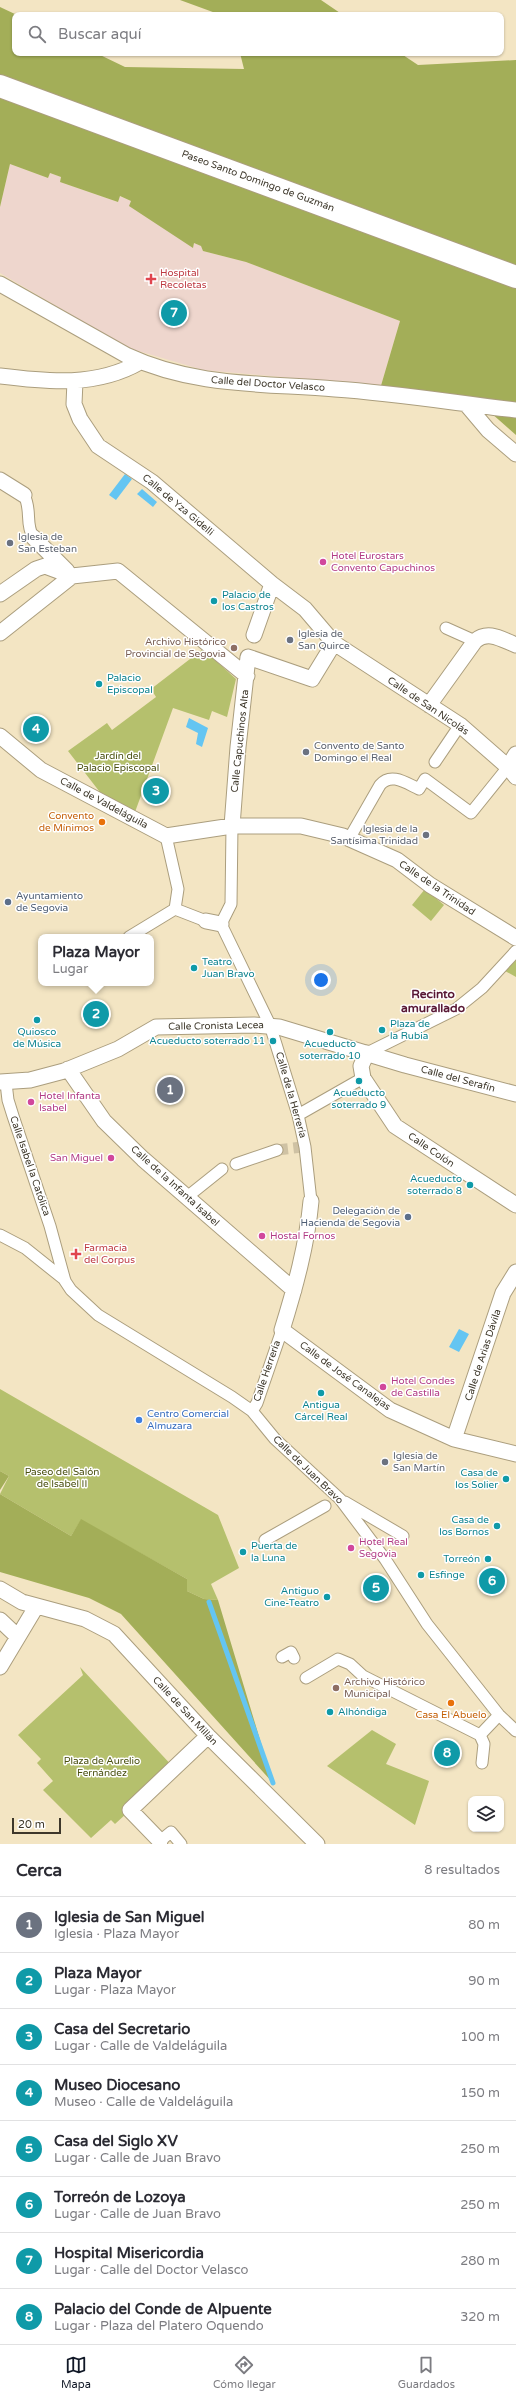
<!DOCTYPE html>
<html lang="es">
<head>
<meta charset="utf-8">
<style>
	:root { --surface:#fff; --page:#f7f7f7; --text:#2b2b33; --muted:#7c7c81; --line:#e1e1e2; --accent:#111827 }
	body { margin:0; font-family:"Varela Round",sans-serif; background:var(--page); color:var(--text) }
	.controls { position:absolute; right:12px; bottom:12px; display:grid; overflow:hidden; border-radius:8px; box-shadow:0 1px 3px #0004 }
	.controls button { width:36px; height:36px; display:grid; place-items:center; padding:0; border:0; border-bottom:1px solid var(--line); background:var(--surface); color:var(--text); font:20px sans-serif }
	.scale { position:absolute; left:12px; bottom:10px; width:49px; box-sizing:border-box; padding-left:4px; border:2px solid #3d372a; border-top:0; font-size:11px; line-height:14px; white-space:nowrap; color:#3d372a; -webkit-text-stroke:3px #fff; paint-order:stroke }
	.you { position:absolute; left:321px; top:980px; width:14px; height:14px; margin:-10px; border:3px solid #fff; border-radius:50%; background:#1a73e8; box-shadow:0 0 0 6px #1a73e833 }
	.badge { display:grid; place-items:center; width:26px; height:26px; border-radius:50%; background:var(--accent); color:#fff; font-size:13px; font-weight:700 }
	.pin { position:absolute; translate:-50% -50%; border:2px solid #fff; box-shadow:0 1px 4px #0006 }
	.popup { position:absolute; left:38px; top:934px; width:116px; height:52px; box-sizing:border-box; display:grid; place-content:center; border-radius:8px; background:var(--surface); filter:drop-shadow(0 1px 3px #0005); font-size:13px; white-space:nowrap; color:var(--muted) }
	.popup b { font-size:15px; color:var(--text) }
	.popup::after { content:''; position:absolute; left:50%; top:100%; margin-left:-8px; border:8px solid transparent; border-top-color:var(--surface) }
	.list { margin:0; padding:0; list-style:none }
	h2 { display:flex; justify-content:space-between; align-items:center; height:52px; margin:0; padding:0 16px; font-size:17px }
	h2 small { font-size:13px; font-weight:400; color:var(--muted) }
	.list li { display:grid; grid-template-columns:26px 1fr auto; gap:12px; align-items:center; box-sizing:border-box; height:56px; padding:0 16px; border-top:1px solid var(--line) }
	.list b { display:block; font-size:15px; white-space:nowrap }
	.list p { margin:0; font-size:13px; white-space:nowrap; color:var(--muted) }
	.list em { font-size:13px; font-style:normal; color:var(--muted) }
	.icon { flex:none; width:22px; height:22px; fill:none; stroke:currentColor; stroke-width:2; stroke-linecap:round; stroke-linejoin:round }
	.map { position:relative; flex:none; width:516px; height:1844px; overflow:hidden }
	.search { position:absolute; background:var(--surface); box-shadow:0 1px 3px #0004; left:12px; right:12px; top:12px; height:44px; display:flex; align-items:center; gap:10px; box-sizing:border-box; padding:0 14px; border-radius:8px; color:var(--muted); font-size:15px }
	.sheet { height:500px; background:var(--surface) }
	nav { display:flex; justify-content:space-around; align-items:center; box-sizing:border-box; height:56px; border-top:1px solid var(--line); background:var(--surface); font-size:11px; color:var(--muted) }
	nav a { display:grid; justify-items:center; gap:2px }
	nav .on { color:var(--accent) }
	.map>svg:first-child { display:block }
	.medical { fill:#eed6cd }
	.green { fill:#b5c06d }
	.forest { fill:#a3ae58 }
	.water { fill:#64c5f2 }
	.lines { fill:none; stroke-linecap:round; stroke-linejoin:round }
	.stream { stroke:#64c5f2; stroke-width:5 }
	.pedestrian-tunnel { stroke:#cfc2a4; stroke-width:11; stroke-dasharray:11 5.5; stroke-linecap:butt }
	.pedestrian-casing { stroke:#ab9e7e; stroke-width:13 }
	.minor-casing { stroke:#ab9e7e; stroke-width:17 }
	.primary-casing { stroke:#ab9e7e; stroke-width:24 }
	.pedestrian { stroke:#fff; stroke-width:11 }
	.minor { stroke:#fff; stroke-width:15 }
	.primary { stroke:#fff; stroke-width:22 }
	.health-dot { fill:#e0444e; stroke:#fff; stroke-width:1.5 }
	.worship-dot { fill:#6b7280; stroke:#fff; stroke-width:1.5 }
	.hotel-dot { fill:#d1479c; stroke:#fff; stroke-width:1.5 }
	.culture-dot { fill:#0f9aa8; stroke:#fff; stroke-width:1.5 }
	.education-dot { fill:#8d6e63; stroke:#fff; stroke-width:1.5 }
	.food-dot { fill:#e8710a; stroke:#fff; stroke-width:1.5 }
	.service-dot { fill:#5c6f8a; stroke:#fff; stroke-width:1.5 }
	.shop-dot { fill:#3f7fe0; stroke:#fff; stroke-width:1.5 }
	.labels { text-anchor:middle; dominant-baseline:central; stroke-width:3; stroke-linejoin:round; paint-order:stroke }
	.street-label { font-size:10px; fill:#3d372a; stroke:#fff }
	.health-label { font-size:10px; fill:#be3a42; stroke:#fff; text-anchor:start }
	.worship-label { font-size:10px; fill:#5b616d; stroke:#fff; text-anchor:start }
	.hotel-label { font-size:10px; fill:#b23c85; stroke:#fff; text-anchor:start }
	.culture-label { font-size:10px; fill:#0d838f; stroke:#fff; text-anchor:start }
	.education-label { font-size:10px; fill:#785e54; stroke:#fff; text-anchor:end }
	.park-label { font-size:10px; fill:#4a5010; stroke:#fff }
	.food-label { font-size:10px; fill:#c56008; stroke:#fff; text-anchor:end }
	.service-label { font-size:10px; fill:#4e5e75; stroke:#fff; text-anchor:start }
	.shop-label { font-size:10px; fill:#366cbe; stroke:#fff; text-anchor:start }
	.quarter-label { font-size:12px; font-weight:bold; fill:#581734; stroke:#fff }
</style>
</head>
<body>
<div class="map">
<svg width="516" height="1844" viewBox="0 0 516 1844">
	<rect width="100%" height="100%" fill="#f3e5c3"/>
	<path class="medical" d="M10,164L48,178L50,173L61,177L60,182L118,202L119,196L131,201L193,248L194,243L201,246L203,251L246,262L400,321L380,389L338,382L203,370L128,348L0,273V207Z"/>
	<path class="green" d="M203,649L236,679L227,717L212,711L209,720L173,708L135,812L97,793L99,791L68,751L107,723L112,730L156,697L151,689Z
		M425,889L444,905L431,921L412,905Z
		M516,945V977L498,967Z
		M0,1389L218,1515L239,1568L211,1584L218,1600L204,1599L187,1591V1579L81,1520L71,1536L0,1494L9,1476L0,1471Z
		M80,1667L175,1769L115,1824L111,1820L91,1838L43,1790L53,1781L37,1763L41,1759L18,1735L83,1675Z
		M372,1730L396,1744L386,1764L429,1781L415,1825L327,1766Z"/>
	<path class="forest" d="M180,0H321L343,15H221Z
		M0,7L17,15H15V53H96L125,67L244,69L240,53H400L418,65L516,60V435L482,405L380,389L400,321L246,262L203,251L201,246L194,243L193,248L129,206L131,201L120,196L118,202L60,182L61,177L50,173L48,178L10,164L0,207Z
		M0,1471L9,1476L0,1490Z
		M0,1494L71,1536L81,1519L187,1579V1591L204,1599L218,1600L273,1783L121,1614L89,1598L0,1572Z"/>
	<path class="water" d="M125,474L132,479L116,500L109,495Z
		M142,489L157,502L153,507L137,494Z
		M189,718L208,728L202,747L196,744L198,733L186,727Z
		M459,1329L469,1334L459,1352L449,1347Z"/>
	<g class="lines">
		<path class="stream" d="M209,1602L273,1783"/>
		<path class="pedestrian-tunnel" d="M277,1150L302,1147"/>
		<defs>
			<path id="pedestrian" d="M24,495C32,510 25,523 33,537
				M446,628L475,641
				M435,762L460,725
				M232,826L231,904L221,924L270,1025L298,1115L305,1147L311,1201
				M166,836L178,889L175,909
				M349,839L380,785C391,772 406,783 419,789L425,779L471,813L508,767
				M129,937L175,909L206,921
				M367,1053L456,1009L482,988L516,951
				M6,1083L8,1100L13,1116L50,1226L65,1281L71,1290L98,1315L232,1397L252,1411L275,1439L340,1499L385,1559L427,1624L499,1715L516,1731
				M298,1115L363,1078
				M236,1164L277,1150
				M187,1197L222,1169
				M0,1235L25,1248L65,1280
				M252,1411L257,1403L282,1330
				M345,1502L403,1536
				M265,1540L325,1506
				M282,1657L291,1652L294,1658
				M306,1678L338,1659L350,1664L363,1676L480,1735L499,1715
				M480,1735L484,1744L482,1763
				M160,1841L171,1832L181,1844"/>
			<path id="minor" d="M0,284L126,355C194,387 262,383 335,389C395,393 456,403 516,410
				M0,376C48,382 97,387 140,362
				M75,381L74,404L80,419L98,446L152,482L272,584L305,609L334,643L460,725L508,767L516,777
				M466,404L488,430L516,454
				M0,480L24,495
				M33,537L67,571
				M0,594L36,569L45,566L72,576L118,571L247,676
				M0,633L72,576
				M254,635L272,584
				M429,705L475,641C488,630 501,639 516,645
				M0,736L41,770L166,836L232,826H301L343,836L397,860L430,885L516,938
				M508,767L516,754
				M232,826L238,747L248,657L312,679L334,643
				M206,921L221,924
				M367,1053L361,1066L363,1078L395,1126L516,1205
				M68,1069L104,1121L143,1159L294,1290
				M0,1082L30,1080L64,1071L118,1049L156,1027L254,1025L279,1027L405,1065L516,1094
				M311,1201C307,1245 295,1288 282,1330L390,1410L454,1439L516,1454
				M454,1439L503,1293L516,1272
				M0,1589L22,1602L85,1619L114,1634L208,1736L317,1844
				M0,1620L18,1637
				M0,1667L36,1607
				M160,1841L130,1810L208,1736"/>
			<path id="primary" d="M0,86L516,277"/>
		</defs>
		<use href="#pedestrian" class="pedestrian-casing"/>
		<use href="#minor" class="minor-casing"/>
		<use href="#primary" class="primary-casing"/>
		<use href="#pedestrian" class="pedestrian"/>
		<use href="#minor" class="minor"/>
		<use href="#primary" class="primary"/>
	</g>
	<g class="health-dot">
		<path d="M149 273h4v4h4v4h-4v4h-4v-4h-4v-4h4z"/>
		<path d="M74 1248h4v4h4v4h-4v4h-4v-4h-4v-4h4z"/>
	</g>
	<g class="worship-dot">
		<circle cx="10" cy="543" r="4"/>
		<circle cx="290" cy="640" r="4"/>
		<circle cx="306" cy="752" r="4"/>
		<circle cx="426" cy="835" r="4"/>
		<circle cx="385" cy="1462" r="4"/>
	</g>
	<g class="hotel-dot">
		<circle cx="323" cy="562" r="4"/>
		<circle cx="31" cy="1102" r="4"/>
		<circle cx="111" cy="1158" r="4"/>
		<circle cx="262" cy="1236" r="4"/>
		<circle cx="383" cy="1387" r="4"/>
		<circle cx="351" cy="1548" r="4"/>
	</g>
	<g class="culture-dot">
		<circle cx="214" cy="601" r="4"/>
		<circle cx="99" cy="684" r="4"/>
		<circle cx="194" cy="968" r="4"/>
		<circle cx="37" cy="1020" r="4"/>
		<circle cx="382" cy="1030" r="4"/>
		<circle cx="330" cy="1032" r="4"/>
		<circle cx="273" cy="1041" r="4"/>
		<circle cx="359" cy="1081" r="4"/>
		<circle cx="470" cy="1185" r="4"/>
		<circle cx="321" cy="1393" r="4"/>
		<circle cx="506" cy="1479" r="4"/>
		<circle cx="497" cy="1526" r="4"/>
		<circle cx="243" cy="1552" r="4"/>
		<circle cx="488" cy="1559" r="4"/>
		<circle cx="421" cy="1575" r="4"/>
		<circle cx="327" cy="1597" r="4"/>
		<circle cx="330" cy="1712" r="4"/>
	</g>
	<g class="education-dot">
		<circle cx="234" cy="648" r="4"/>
		<circle cx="336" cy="1688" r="4"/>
	</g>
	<g class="food-dot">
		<circle cx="102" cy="822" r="4"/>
		<circle cx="451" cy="1703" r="4"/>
	</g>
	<g class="service-dot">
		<circle cx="8" cy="902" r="4"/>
		<circle cx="408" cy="1217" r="4"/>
	</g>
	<circle class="shop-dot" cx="139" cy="1420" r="4"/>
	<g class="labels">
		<g class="street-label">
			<text transform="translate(258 181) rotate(20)">Paseo Santo Domingo de Guzmán</text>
			<text transform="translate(268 384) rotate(4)">Calle del Doctor Velasco</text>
			<text transform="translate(178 505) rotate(40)">Calle de Yza Gidelli</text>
			<text transform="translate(428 706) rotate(34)">Calle de San Nicolás</text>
			<text transform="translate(240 741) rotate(-84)">Calle Capuchinos Alta</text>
			<text transform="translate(104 803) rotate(28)">Calle de Valdeláguila</text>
			<text transform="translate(437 888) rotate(34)">Calle de la Trinidad</text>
			<text transform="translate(216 1026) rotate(-1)">Calle Cronista Lecea</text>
			<text transform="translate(458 1079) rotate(15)">Calle del Serafín</text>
			<text transform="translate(291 1095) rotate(74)">Calle de la Herrería</text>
			<text transform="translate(431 1150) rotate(34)">Calle Colón</text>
			<text transform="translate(30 1166) rotate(71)">Calle Isabel la Católica</text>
			<text transform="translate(175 1186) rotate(42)">Calle de la Infanta Isabel</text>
			<text transform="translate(483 1355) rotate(-72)">Calle de Arias Dávila</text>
			<text transform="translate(267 1371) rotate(-71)">Calle Herrería</text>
			<text transform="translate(345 1376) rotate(36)">Calle de José Canalejas</text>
			<text transform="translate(308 1470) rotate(44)">Calle de Juan Bravo</text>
			<text transform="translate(185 1711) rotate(47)">Calle de San Millán</text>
		</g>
		<g class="health-label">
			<text x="160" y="273">Hospital<tspan x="160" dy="12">Recoletas</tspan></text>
			<text x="84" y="1248">Farmacia<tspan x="84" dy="12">del Corpus</tspan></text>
		</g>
		<g class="worship-label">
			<text x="18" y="537">Iglesia de<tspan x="18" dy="12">San Esteban</tspan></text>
			<text x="298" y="634">Iglesia de<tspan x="298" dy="12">San Quirce</tspan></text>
			<text x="314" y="746">Convento de Santo<tspan x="314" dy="12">Domingo el Real</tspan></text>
			<text x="418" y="829" text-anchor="end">Iglesia de la<tspan x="418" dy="12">Santísima Trinidad</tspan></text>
			<text x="393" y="1456">Iglesia de<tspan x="393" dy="12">San Martín</tspan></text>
		</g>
		<g class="hotel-label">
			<text x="331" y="556">Hotel Eurostars<tspan x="331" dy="12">Convento Capuchinos</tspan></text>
			<text x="39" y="1096">Hotel Infanta<tspan x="39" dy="12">Isabel</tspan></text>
			<text x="103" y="1158" text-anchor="end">San Miguel</text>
			<text x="270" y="1236">Hostal Fornos</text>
			<text x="391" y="1381">Hotel Condes<tspan x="391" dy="12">de Castilla</tspan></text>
			<text x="359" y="1542">Hotel Real<tspan x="359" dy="12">Segovia</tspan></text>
		</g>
		<g class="culture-label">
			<text x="222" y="595">Palacio de<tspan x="222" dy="12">los Castros</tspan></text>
			<text x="107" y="678">Palacio<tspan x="107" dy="12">Episcopal</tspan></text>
			<text x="202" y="962">Teatro<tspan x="202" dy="12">Juan Bravo</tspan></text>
			<text x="390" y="1024">Plaza de<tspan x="390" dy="12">la Rubia</tspan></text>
			<text x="37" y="1032" text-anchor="middle">Quiosco<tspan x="37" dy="12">de Música</tspan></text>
			<text x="265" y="1041" text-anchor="end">Acueducto soterrado 11</text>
			<text x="330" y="1044" text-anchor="middle">Acueducto<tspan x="330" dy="12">soterrado 10</tspan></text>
			<text x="359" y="1093" text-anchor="middle">Acueducto<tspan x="359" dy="12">soterrado 9</tspan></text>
			<text x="462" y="1179" text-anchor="end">Acueducto<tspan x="462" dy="12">soterrado 8</tspan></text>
			<text x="321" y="1405" text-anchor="middle">Antigua<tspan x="321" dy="12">Cárcel Real</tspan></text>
			<text x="498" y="1473" text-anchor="end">Casa de<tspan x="498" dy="12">los Solier</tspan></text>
			<text x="489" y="1520" text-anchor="end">Casa de<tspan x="489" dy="12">los Bornos</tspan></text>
			<text x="251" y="1546">Puerta de<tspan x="251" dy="12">la Luna</tspan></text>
			<text x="480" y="1559" text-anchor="end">Torreón</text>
			<text x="429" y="1575">Esfinge</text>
			<text x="319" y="1591" text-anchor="end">Antiguo<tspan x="319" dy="12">Cine-Teatro</tspan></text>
			<text x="338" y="1712">Alhóndiga</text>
		</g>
		<g class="education-label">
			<text x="226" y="642">Archivo Histórico<tspan x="226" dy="12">Provincial de Segovia</tspan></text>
			<text x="344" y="1682" text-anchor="start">Archivo Histórico<tspan x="344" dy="12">Municipal</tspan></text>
		</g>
		<g class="park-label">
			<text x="118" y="756">Jardín del<tspan x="118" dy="12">Palacio Episcopal</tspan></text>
			<text x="62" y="1472">Paseo del Salón<tspan x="62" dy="12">de Isabel II</tspan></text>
			<text x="102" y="1761">Plaza de Aurelio<tspan x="102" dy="12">Fernández</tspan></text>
		</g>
		<g class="food-label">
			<text x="94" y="816">Convento<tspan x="94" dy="12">de Mínimos</tspan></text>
			<text x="451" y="1715" text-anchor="middle">Casa El Abuelo</text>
		</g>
		<g class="service-label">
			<text x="16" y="896">Ayuntamiento<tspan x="16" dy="12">de Segovia</tspan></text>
			<text x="400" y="1211" text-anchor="end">Delegación de<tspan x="400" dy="12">Hacienda de Segovia</tspan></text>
		</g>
		<g class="shop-label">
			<text x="147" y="1414">Centro Comercial<tspan x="147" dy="12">Almuzara</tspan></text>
		</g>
		<g class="quarter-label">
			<text x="433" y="994">Recinto<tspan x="433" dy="14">amurallado</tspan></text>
		</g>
	</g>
</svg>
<div class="controls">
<button><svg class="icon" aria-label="layers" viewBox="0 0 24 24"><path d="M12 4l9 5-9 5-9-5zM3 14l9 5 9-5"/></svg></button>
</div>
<div class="scale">20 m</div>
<div class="you"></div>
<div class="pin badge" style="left:170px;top:1090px;background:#6b7280">1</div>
<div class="pin badge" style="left:96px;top:1014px;background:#0f9aa8">2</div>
<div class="popup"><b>Plaza Mayor</b>Lugar</div>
<div class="pin badge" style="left:156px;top:791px;background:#0f9aa8">3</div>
<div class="pin badge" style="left:36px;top:729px;background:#0f9aa8">4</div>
<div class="pin badge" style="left:376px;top:1588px;background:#0f9aa8">5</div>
<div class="pin badge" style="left:492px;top:1581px;background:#0f9aa8">6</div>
<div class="pin badge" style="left:174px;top:313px;background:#0f9aa8">7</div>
<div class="pin badge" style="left:447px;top:1753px;background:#0f9aa8">8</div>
<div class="search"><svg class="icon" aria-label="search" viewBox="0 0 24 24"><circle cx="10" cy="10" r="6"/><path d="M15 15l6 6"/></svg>Buscar aquí</div>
</div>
<section class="sheet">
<h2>Cerca<small>8 resultados</small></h2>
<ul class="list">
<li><span class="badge" style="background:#6b7280">1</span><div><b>Iglesia de San Miguel</b><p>Iglesia · Plaza Mayor</p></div><em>80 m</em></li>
<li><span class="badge" style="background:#0f9aa8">2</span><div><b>Plaza Mayor</b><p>Lugar · Plaza Mayor</p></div><em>90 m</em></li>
<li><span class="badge" style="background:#0f9aa8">3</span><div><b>Casa del Secretario</b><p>Lugar · Calle de Valdeláguila</p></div><em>100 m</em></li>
<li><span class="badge" style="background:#0f9aa8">4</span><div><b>Museo Diocesano</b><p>Museo · Calle de Valdeláguila</p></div><em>150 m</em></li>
<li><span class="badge" style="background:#0f9aa8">5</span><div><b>Casa del Siglo XV</b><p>Lugar · Calle de Juan Bravo</p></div><em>250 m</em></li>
<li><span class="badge" style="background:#0f9aa8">6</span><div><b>Torreón de Lozoya</b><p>Lugar · Calle de Juan Bravo</p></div><em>250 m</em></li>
<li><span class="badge" style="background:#0f9aa8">7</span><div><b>Hospital Misericordia</b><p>Lugar · Calle del Doctor Velasco</p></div><em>280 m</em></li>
<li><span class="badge" style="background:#0f9aa8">8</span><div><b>Palacio del Conde de Alpuente</b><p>Lugar · Plaza del Platero Oquendo</p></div><em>320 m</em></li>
</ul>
</section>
<nav>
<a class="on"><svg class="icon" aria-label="map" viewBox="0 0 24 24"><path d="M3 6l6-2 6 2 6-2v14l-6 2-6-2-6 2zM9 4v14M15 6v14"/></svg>Mapa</a>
<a><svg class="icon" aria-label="directions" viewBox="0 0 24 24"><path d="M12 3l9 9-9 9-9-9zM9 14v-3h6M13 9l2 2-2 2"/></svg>Cómo llegar</a>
<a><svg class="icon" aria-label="saved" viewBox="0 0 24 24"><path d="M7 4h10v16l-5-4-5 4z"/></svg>Guardados</a>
</nav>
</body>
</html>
